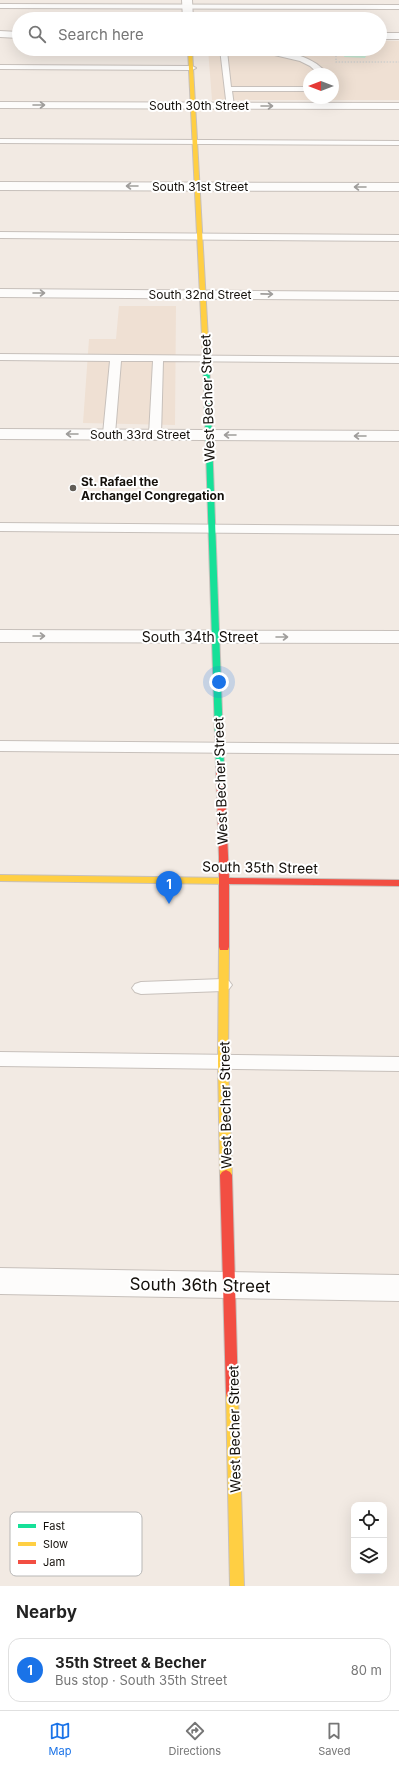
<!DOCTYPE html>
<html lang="en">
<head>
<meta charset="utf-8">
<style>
	:root { --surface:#fff; --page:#f6f6f6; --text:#222; --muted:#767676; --line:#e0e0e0; --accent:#1a73e8 }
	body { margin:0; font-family:Inter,sans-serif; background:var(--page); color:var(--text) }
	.controls { position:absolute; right:12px; bottom:12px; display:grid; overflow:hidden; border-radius:8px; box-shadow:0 4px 16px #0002 }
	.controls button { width:36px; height:36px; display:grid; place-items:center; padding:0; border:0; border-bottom:1px solid var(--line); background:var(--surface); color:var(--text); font:20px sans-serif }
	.compass { position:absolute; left:303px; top:68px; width:36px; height:36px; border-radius:50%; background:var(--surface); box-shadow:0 4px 16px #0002; rotate:270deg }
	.you { position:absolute; left:219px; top:682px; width:14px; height:14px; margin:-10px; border:3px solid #fff; border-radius:50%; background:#1a73e8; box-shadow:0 0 0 6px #1a73e833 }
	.badge { display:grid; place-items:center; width:26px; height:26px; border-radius:50%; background:var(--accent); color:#fff; font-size:13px; font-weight:700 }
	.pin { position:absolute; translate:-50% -33px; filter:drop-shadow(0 1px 2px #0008) }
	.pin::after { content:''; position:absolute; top:21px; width:14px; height:12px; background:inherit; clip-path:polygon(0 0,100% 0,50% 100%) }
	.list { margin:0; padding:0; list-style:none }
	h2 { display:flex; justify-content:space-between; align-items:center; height:52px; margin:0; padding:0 16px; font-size:17px }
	h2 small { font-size:13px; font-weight:400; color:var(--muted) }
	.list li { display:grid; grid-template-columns:26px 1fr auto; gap:12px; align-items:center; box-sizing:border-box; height:64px; margin:0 8px 8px; padding:0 8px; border:1px solid var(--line); border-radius:12px }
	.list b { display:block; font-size:15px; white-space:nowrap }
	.list p { margin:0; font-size:13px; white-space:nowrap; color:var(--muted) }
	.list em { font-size:13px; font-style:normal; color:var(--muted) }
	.icon { flex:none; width:22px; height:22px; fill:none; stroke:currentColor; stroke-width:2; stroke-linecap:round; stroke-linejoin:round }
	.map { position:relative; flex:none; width:399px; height:1586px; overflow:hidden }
	.search { position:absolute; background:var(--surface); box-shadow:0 4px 16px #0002; left:12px; right:12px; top:12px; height:44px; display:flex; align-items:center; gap:10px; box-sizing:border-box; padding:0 14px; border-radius:22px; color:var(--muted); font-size:15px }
	.sheet { height:124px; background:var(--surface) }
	nav { display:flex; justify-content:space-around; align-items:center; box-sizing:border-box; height:56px; border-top:1px solid var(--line); background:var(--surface); font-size:11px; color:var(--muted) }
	nav a { display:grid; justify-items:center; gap:2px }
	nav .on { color:var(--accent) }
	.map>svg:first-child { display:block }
	.built { fill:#efe0d3; fill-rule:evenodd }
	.green { fill:#c7ead4 }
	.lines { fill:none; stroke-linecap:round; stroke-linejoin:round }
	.lane-casing { stroke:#c7c0bb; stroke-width:2 }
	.street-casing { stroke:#c7c0bb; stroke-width:2 }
	.fast-casing { stroke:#c7c0bb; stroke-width:2 }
	.slow-casing { stroke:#c7c0bb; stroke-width:2 }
	.jam-casing { stroke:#c7c0bb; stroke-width:2 }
	.path { stroke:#d4d2d0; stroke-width:1.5; stroke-dasharray:1.5 1.5; stroke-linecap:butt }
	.lane { fill:#fdfcfb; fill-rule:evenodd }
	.street { fill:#fdfcfb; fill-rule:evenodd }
	.fast { fill:#16e098; fill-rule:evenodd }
	.slow { fill:#ffcf43; fill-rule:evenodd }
	.jam { fill:#f24e42; fill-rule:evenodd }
	.oneway { stroke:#9f9d9b }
	.poi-dot { fill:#615c56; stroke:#fff; stroke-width:1.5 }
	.labels { text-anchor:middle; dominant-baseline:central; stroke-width:4; stroke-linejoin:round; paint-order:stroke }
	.far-street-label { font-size:12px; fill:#130f0a; stroke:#fff }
	.far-poi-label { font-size:12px; font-weight:bold; fill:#130f0a; stroke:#fff; text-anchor:start }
	.street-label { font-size:14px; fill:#130f0a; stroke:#fff }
	.near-street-label { font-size:17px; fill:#130f0a; stroke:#fff }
	.key { fill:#fff; stroke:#b8b7b6; stroke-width:1 }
	.key-label { font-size:11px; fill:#130f0a }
</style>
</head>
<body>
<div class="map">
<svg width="399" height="1586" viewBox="0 0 399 1586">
	<rect width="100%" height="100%" fill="#f2eae3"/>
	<path class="built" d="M380,41H399V100H212L208,49H380ZM309,74H333V98H309Z
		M119,306H176L175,425L83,423L89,339H116Z"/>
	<path class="green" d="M360,49L368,52L365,58L344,57L346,52Z"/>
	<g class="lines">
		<defs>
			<path id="lane" d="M0,4L399,5V9L0,8Z
				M220,49H232L227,51L231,87H309V91H232L234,106L227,108Z
				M249,49C274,49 311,52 327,74H319L310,66L300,61Z
				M0,65L192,66L196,68L192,70L0,69Z
				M0,139L399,141V145L0,143Z
				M0,232L399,235V241L0,238Z
				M0,354L399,357V363L163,361L161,435L155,438L149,435L153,361H121L115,434L109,437L103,434L110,361L0,360Z
				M0,523L399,526V534L0,531Z
				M0,741L399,744V754L0,751Z
				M223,979L229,981L232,985L229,989L223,991L141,994L135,992L132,988L135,984L141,982Z
				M0,1052L399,1057V1071L0,1066Z"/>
			<path id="street" d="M182,0H192L193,19H183Z
				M0,31L19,32V38L0,37Z
				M380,33H399V39H380Z
				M0,102L399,103V109L0,108Z
				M0,182L399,183V191L0,190Z
				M0,289L399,292V300L0,297Z
				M0,429L399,431V441L0,439Z
				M0,630L399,631V643L0,642Z
				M0,1268L399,1275V1301L0,1294Z"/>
			<path id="fast" d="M206,355L209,357L224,766L220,769L216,766L203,357Z"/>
			<path id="slow" d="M188,49H192L209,357L206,359L203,357Z
				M0,875L231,878L234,879L236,881L234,883L231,884L0,881Z
				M224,943L228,944L229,947L228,1063L232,1175L230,1178L226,1180L222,1178L220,1175L218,1063L219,947L220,944Z
				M232,1387L237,1389L238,1393L244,1586H230L226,1393L227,1389Z"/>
			<path id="jam" d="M220,763L224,766L229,878L399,880V886L229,884V947L228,950H220L219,947V857L216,766Z
				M226,1170L230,1172L232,1175L238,1393L237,1397L232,1399L227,1397L226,1393L220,1175L222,1172Z"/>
		</defs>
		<use href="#lane" class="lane-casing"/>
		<use href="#street" class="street-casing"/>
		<use href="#fast" class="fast-casing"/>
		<use href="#slow" class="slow-casing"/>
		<use href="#jam" class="jam-casing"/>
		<path class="path" d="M341,49L336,53V62H399"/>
		<use href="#lane" class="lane"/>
		<use href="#street" class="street"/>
		<use href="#fast" class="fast"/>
		<use href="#slow" class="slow"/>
		<use href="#jam" class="jam"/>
	</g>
	<defs><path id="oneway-shaft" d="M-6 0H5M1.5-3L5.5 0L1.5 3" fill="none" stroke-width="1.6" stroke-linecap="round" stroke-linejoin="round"/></defs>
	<g class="oneway">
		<use href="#oneway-shaft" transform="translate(39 105)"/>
		<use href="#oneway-shaft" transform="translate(267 106)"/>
		<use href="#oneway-shaft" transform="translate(132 186) rotate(-180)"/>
		<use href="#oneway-shaft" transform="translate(360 187) rotate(-180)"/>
		<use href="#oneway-shaft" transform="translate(39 293)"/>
		<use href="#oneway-shaft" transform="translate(267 294) rotate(1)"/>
		<use href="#oneway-shaft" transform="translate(72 434) rotate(-180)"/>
		<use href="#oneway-shaft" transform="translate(230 435) rotate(-180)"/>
		<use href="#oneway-shaft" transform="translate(360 436) rotate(-180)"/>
		<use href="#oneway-shaft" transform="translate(39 636)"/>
		<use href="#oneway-shaft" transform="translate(282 637)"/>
	</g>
	<circle class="poi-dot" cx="73" cy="488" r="4"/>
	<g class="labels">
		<g class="far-street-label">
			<text x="199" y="105">South 30th Street</text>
			<text x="200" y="186">South 31st Street</text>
			<text x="200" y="294">South 32nd Street</text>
			<text x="140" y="434">South 33rd Street</text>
		</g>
		<g class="far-poi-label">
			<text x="81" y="481">St. Rafael the<tspan x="81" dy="14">Archangel Congregation</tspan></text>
		</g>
		<g class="street-label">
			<text transform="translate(207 398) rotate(-92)">West Becher Street</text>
			<text x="200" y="636">South 34th Street</text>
			<text transform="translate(220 781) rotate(-92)">West Becher Street</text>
			<text transform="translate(260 867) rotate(1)">South 35th Street</text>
			<text transform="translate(225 1105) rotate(-91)">West Becher Street</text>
			<text transform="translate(234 1429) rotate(-91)">West Becher Street</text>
		</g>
		<g class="near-street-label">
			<text transform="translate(200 1285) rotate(1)">South 36th Street</text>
		</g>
	</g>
	<rect x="10" y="1512" width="132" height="64" rx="6" class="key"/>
	<rect x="18" y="1524" width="18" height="4" fill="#16e098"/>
	<rect x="18" y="1542" width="18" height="4" fill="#ffcf43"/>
	<rect x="18" y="1560" width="18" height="4" fill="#f24e42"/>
	<g class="key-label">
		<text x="43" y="1530">Fast</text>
		<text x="43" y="1548">Slow</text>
		<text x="43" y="1566">Jam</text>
	</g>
</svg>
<div class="controls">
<button><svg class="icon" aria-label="locate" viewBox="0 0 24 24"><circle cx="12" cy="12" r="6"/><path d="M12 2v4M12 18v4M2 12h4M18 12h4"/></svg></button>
<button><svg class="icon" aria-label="layers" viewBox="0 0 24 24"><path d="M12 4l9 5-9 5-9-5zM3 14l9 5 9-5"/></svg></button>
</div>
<svg class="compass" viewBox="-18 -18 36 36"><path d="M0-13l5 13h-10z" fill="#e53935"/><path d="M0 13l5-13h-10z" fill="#767676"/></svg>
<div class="you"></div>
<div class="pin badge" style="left:169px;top:904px">1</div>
<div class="search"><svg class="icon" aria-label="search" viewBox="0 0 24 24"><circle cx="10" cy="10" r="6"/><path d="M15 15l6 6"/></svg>Search here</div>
</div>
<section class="sheet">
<h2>Nearby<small></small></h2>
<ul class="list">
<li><span class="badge">1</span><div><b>35th Street &amp; Becher</b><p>Bus stop · South 35th Street</p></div><em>80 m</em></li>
</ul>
</section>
<nav>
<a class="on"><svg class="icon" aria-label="map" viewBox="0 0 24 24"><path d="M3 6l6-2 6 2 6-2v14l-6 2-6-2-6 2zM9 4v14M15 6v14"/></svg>Map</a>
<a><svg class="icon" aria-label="directions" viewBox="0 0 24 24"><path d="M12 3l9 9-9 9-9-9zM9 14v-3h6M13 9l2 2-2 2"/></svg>Directions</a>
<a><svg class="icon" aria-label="saved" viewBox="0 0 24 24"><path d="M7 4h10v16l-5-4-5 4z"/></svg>Saved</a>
</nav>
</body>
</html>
